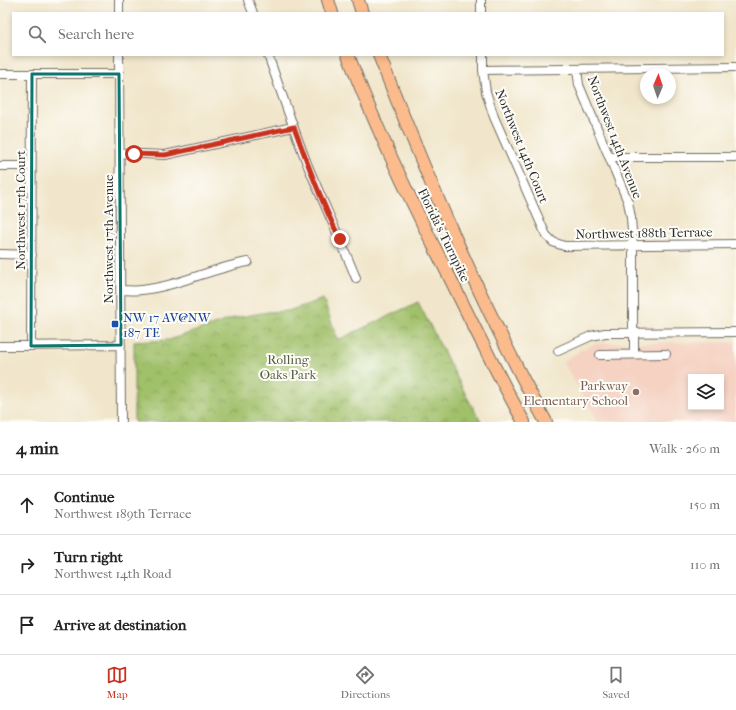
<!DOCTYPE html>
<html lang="en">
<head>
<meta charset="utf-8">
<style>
	:root { --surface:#fff; --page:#f2f2f2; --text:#222; --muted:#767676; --line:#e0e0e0; --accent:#c8321e }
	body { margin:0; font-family:"IM FELL French Canon",serif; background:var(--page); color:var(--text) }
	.controls { position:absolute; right:12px; bottom:12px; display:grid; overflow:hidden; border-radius:0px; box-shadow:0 2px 6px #0003 }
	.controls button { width:36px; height:36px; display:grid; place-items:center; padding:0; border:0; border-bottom:1px solid var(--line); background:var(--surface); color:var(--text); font:20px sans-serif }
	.compass { position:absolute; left:640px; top:68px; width:36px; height:36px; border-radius:50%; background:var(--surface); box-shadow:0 2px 6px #0003; rotate:2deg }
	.stop { position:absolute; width:12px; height:12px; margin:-9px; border:3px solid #c8321e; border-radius:50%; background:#fff }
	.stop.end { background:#c8321e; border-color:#fff; box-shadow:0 1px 4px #0008 }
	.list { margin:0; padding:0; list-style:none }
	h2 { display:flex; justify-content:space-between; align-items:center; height:52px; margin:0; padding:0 16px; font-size:17px }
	h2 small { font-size:13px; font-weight:400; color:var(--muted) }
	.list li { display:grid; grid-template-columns:26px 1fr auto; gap:12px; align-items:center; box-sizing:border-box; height:60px; padding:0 16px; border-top:1px solid var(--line) }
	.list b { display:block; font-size:15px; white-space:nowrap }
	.list p { margin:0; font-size:13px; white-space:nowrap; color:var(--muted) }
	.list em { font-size:13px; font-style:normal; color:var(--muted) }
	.icon { flex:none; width:22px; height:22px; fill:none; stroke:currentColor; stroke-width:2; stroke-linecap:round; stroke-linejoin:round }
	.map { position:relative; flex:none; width:736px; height:422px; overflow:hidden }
	.search { position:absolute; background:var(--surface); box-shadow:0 2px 6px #0003; left:12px; right:12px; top:12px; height:44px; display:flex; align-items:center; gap:10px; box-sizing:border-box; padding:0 14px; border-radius:0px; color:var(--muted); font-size:15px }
	.sheet { height:232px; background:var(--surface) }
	nav { display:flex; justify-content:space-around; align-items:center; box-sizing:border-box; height:56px; border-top:1px solid var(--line); background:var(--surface); font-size:11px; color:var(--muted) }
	nav a { display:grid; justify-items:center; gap:2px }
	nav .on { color:var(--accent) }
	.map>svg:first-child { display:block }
	.built { fill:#f5d2c2; fill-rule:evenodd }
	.park { fill:url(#park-crowns); stroke:#66764a }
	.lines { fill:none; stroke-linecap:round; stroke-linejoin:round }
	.minor-casing { stroke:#706c63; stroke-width:10 }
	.highway-casing { stroke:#706c63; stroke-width:14 }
	.minor { stroke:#fff; stroke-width:8 }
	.highway { stroke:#fbbb8c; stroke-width:12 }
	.route { stroke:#c8321e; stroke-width:5 }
	.marked { fill:none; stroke:#0f766e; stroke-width:3; stroke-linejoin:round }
	.transit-dot { fill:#1a4fb4; stroke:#fdfcf7; stroke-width:1.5 }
	.education-dot { fill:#8d6e63; stroke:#fdfcf7; stroke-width:1.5 }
	.labels { text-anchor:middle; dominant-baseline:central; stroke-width:4; stroke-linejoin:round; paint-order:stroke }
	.street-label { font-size:13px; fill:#2b2b2b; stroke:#fdfcf7 }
	.transit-label { font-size:13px; fill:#164399; stroke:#fdfcf7; text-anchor:start }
	.park-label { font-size:13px; fill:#545f41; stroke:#fdfcf7 }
	.education-label { font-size:13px; fill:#785e54; stroke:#fdfcf7; text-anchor:end }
</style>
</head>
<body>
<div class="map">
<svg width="736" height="422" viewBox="0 0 736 422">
	<defs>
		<pattern id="park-crowns" width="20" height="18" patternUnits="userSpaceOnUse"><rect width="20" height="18" fill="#a0c069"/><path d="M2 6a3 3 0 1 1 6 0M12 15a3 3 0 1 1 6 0" fill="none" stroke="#839c57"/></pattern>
	</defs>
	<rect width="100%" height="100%" fill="#fdfcf7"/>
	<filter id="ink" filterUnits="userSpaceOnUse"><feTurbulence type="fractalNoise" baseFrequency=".025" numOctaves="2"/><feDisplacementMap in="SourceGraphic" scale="8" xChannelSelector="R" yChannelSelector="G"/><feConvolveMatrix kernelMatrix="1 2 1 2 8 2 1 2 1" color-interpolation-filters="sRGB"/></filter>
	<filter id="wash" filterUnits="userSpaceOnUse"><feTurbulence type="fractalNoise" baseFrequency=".012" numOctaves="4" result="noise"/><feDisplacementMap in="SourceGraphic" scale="16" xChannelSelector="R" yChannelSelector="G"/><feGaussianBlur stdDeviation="0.9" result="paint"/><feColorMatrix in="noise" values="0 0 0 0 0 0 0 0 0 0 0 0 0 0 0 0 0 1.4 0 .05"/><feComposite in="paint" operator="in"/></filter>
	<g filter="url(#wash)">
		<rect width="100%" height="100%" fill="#f1e6cb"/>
		<path class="built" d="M736,342V422H598L563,362L581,350L595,344L606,343ZM691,377H721V407H691Z"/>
		<path class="park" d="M323,299L338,340L418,302L467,397L481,422H134V342L169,340L234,318L268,312L288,311Z"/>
	</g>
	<g filter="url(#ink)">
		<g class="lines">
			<defs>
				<path id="minor" d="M119,0V13
					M248,0L253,13
					M481,0V13
					M119,55L121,422
					M268,55C281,92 294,130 308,166C324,204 341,241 356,278
					M483,55V70L486,92L494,117L546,235L553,242L564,246L736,244
					M577,69L579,85L628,202L631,218L633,245V333
					M483,70L736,67
					M0,74H119
					M120,153L165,155L293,127
					M610,157H736
					M0,166H31
					M0,254L32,255
					M120,290C128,290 135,291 142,290C179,286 212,268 248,262
					M634,333V354
					M0,346L121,345
					M31,346L32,74
					M558,351L591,336L605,333L736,332
					M600,355L666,354"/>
				<path id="highway" d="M328,0L332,13
					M358,0L362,13
					M348,55C377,131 412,204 449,276C473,325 497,374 524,422
					M379,55C428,180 481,304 546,422"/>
			</defs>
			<use href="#minor" class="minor-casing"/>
			<use href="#highway" class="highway-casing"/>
			<use href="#minor" class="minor"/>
			<use href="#highway" class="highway"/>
		</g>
	</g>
	<g class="lines" filter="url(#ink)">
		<path class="route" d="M134,154L165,155L294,127C308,165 322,203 340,239"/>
	</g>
	<path class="marked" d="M32,74H119L121,345L31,346Z"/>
	<rect class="transit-dot" x="111" y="320" width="8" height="8" rx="2"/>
	<circle class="education-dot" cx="636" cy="392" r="4"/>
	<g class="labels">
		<g class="street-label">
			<text transform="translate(615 137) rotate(69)">Northwest 14th Avenue</text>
			<text transform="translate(522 146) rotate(68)">Northwest 14th Court</text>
			<text transform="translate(20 210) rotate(-90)">Northwest 17th Court</text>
			<text transform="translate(644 233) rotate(-1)">Northwest 188th Terrace</text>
			<text transform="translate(444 235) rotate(64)">Florida's Turnpike</text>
			<text transform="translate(108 239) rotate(-90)">Northwest 17th Avenue</text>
		</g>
		<g class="transit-label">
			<text x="123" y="317">NW 17 AV@NW<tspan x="123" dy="15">187 TE</tspan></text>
		</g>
		<g class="park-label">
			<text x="288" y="359">Rolling<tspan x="288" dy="15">Oaks Park</tspan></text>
		</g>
		<g class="education-label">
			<text x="628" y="385">Parkway<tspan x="628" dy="15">Elementary School</tspan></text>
		</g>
	</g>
</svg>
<div class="controls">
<button><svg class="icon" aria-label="layers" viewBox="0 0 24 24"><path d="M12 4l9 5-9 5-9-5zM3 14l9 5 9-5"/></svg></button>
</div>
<svg class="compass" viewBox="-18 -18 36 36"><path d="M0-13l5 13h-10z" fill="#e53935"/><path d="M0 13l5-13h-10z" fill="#767676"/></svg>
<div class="stop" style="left:134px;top:154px"></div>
<div class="stop end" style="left:340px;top:239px"></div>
<div class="search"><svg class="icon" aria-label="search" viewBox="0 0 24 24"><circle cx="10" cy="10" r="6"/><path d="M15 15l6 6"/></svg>Search here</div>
</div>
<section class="sheet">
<h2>4 min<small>Walk · 260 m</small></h2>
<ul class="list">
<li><svg class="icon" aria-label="ahead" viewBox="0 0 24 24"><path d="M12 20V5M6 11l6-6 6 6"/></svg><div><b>Continue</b><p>Northwest 189th Terrace</p></div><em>150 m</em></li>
<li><svg class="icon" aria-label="right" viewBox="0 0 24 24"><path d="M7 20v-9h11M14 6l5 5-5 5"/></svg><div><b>Turn right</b><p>Northwest 14th Road</p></div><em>110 m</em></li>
<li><svg class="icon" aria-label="arrive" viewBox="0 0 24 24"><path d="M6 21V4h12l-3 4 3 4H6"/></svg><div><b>Arrive at destination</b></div></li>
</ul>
</section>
<nav>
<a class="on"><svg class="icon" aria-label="map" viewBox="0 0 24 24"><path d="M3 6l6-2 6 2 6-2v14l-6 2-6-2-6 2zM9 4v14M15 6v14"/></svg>Map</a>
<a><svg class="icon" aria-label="directions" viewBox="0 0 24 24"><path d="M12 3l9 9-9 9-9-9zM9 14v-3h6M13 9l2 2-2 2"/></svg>Directions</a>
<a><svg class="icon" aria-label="saved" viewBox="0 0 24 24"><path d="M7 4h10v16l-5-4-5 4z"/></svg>Saved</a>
</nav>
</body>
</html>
